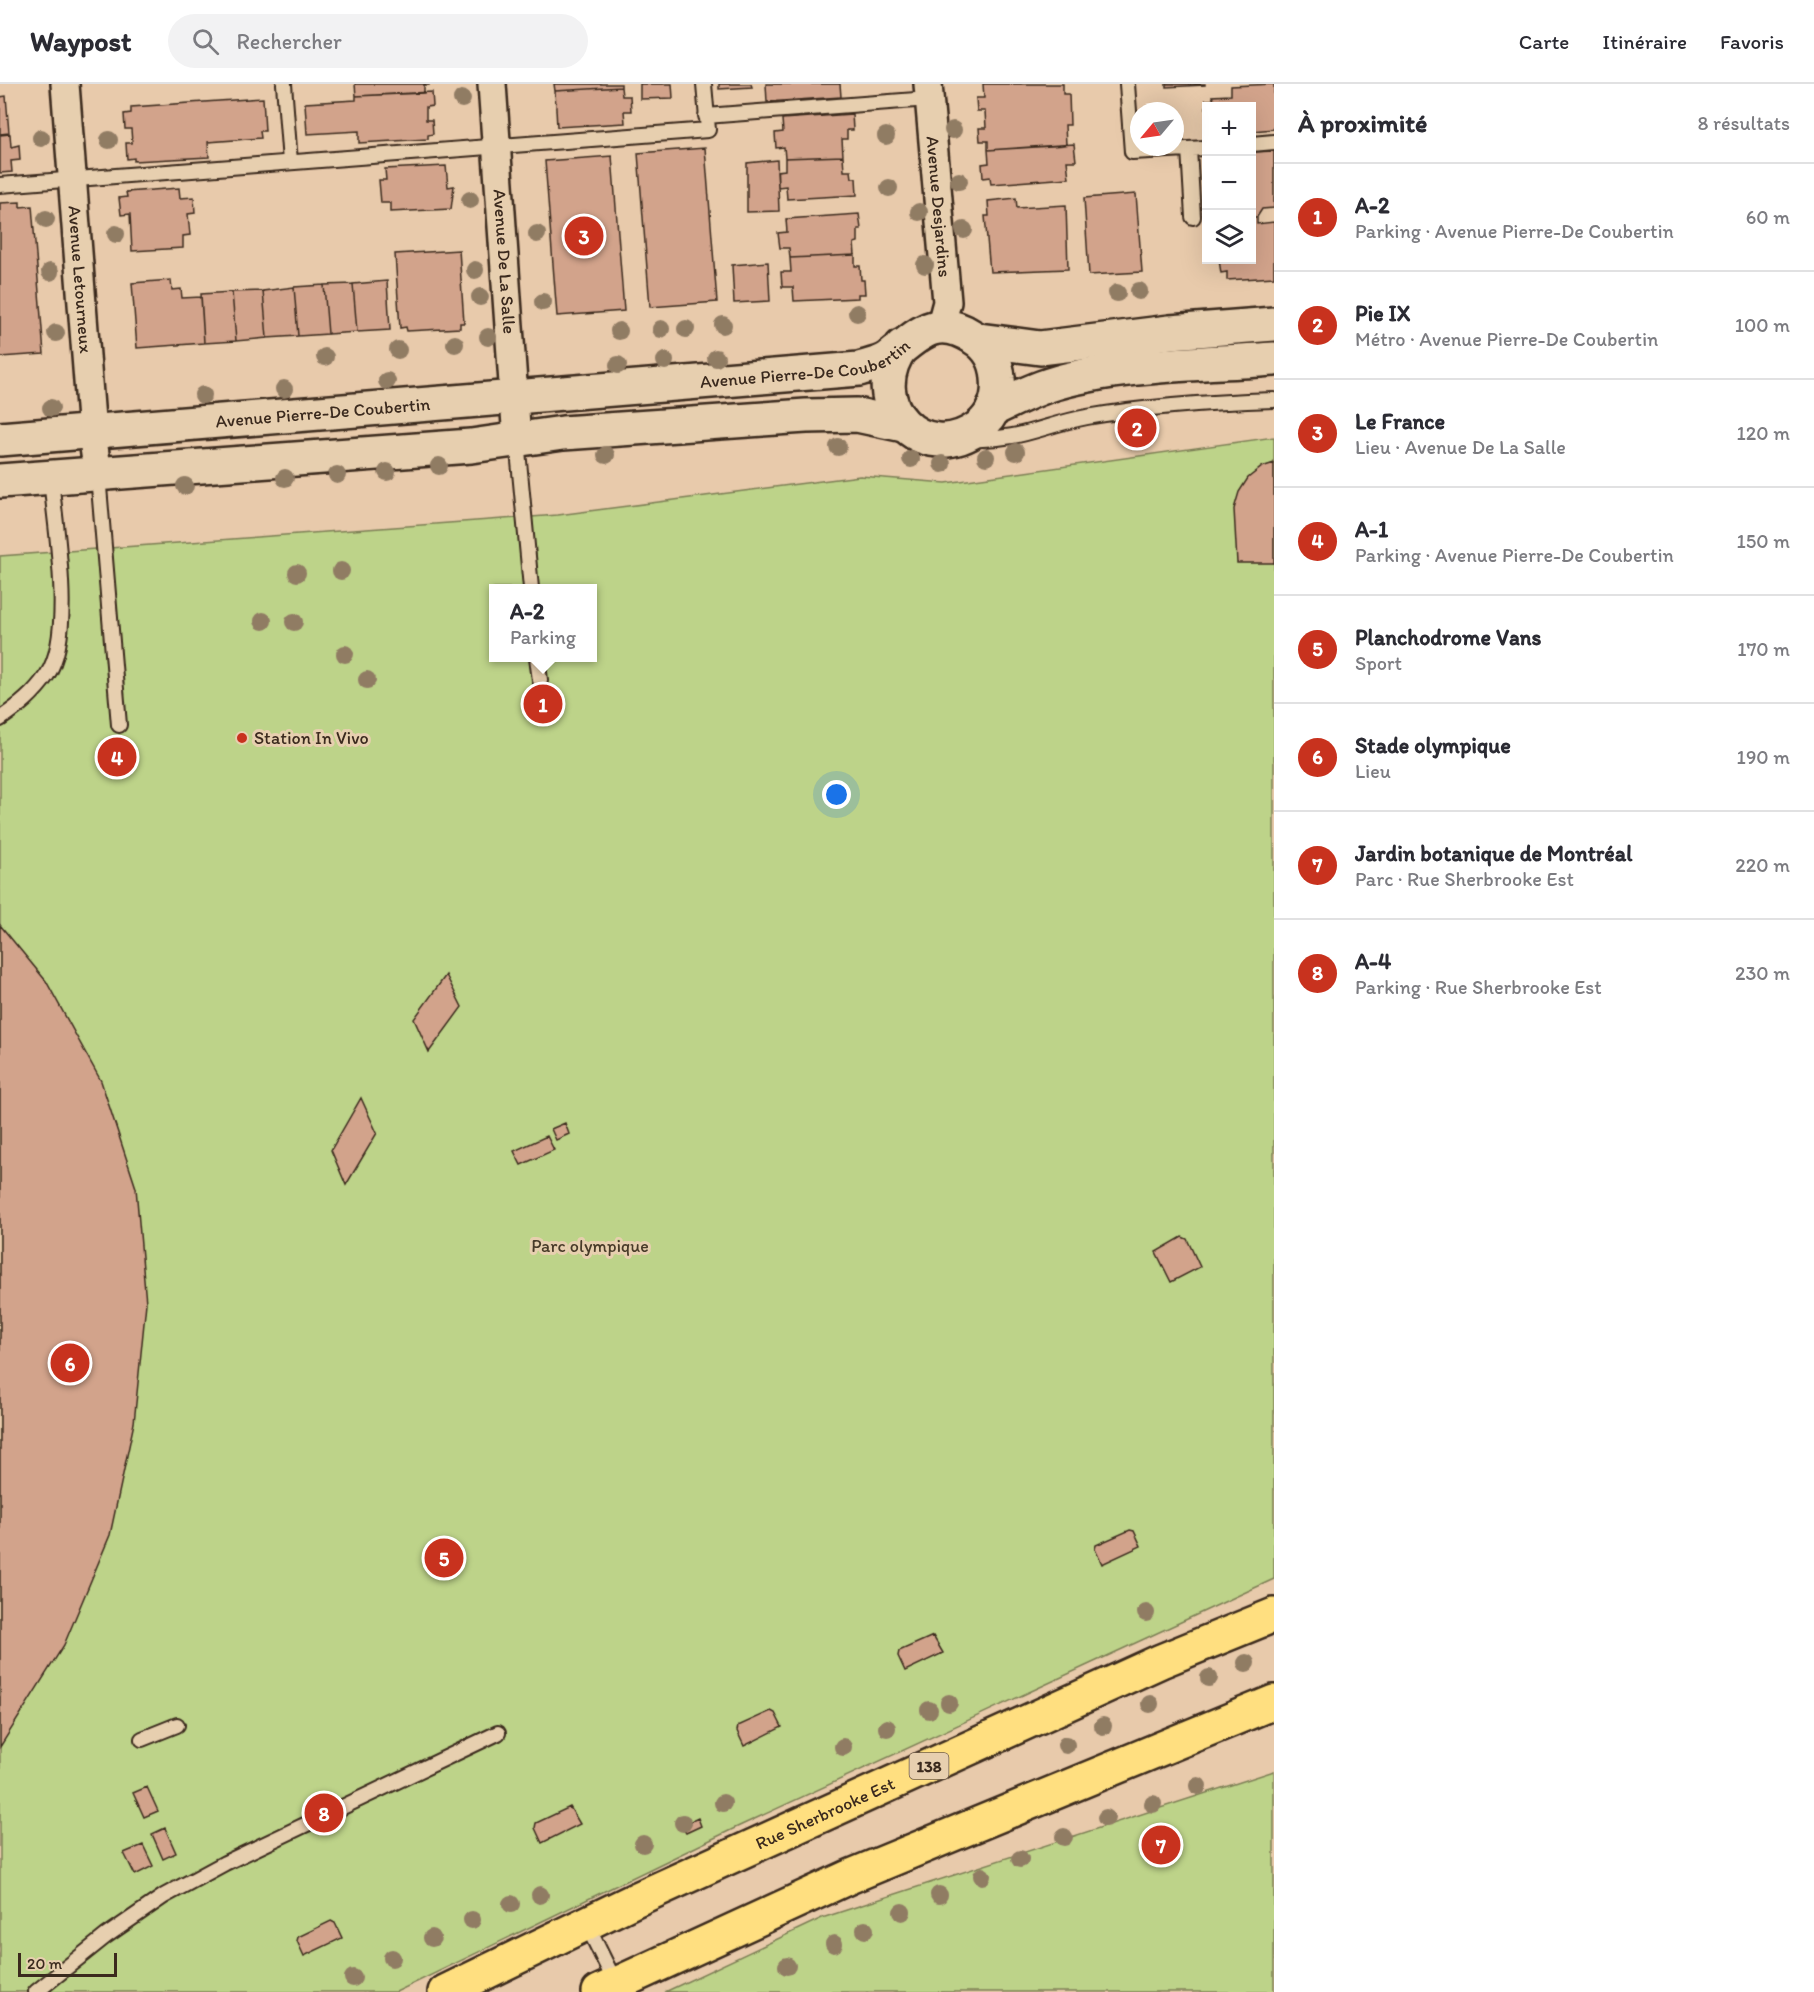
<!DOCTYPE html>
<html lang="fr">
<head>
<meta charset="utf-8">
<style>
	:root { --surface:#fff; --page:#f2f2f3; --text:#2b2b33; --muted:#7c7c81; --line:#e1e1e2; --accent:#c8321e }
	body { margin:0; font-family:Itim,sans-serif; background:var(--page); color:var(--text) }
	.controls { position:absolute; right:18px; top:18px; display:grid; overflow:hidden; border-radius:0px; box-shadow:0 6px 24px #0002 }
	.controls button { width:54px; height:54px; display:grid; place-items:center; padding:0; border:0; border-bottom:2px solid var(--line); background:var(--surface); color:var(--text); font:30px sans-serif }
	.compass { position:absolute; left:1130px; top:18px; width:54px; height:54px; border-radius:50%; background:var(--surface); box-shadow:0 6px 24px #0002; rotate:241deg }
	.scale { position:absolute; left:18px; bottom:15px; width:99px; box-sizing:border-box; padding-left:6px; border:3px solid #3b2a1e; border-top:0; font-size:16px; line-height:21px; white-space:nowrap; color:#3b2a1e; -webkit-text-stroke:4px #e7cfaf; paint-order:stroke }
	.you { position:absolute; left:837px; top:711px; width:21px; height:21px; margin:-15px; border:4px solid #fff; border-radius:50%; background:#1a73e8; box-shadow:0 0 0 9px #1a73e833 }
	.badge { display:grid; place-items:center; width:39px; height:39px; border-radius:50%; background:var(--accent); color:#fff; font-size:20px; font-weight:700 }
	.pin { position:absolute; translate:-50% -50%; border:3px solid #fff; box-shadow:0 2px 6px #0006 }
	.popup { position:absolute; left:489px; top:500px; width:108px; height:78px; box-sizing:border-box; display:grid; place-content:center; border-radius:0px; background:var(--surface); filter:drop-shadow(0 2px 4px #0005); font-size:20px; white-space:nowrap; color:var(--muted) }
	.popup b { font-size:22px; color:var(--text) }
	.popup::after { content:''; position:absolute; left:50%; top:100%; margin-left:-12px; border:12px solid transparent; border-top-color:var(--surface) }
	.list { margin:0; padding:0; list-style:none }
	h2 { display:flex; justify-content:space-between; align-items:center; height:78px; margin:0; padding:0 24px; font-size:26px }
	h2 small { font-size:20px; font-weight:400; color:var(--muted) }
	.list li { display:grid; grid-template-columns:39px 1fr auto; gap:18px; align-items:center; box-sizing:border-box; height:108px; padding:0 24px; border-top:2px solid var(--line) }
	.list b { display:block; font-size:22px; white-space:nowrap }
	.list p { margin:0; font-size:20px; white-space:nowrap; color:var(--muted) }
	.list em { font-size:20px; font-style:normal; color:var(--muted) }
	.icon { flex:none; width:33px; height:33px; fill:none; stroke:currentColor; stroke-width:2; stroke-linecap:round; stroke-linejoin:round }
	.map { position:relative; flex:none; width:1274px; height:1908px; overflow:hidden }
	header { display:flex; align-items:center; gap:36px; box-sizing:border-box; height:84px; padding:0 30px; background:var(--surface); border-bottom:2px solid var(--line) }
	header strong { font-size:28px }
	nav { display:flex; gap:33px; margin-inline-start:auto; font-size:21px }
	.search { width:420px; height:54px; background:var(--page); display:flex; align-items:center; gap:15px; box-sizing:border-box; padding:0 21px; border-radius:33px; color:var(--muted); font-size:22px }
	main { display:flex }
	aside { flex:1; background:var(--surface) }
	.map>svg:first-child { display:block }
	.green { fill:#bdd389; stroke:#7c7e54; stroke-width:1.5; fill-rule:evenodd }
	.building { fill:#d2a38b; stroke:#3b2a1e; stroke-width:1.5 }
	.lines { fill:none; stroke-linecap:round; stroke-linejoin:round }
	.service-casing { stroke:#3b2a1e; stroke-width:18 }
	.minor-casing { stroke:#3b2a1e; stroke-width:32 }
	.tertiary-casing { stroke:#3b2a1e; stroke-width:38 }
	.primary-casing { stroke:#3b2a1e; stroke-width:38 }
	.service { stroke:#e7cfaf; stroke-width:14 }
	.minor { stroke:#e7cfaf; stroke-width:27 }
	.tertiary { stroke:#e7cfaf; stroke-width:33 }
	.primary { stroke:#ffdf80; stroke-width:33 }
	.tree { fill:#907b64 }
	.poi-dot { fill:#c8321e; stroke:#e7cfaf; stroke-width:2 }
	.labels { text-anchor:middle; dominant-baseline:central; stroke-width:6; stroke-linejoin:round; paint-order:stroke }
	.shield { fill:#e7cfaf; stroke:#6f5c4a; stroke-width:1.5 }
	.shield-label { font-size:16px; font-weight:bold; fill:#3b2a1e }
	.street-label { font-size:18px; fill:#3b2a1e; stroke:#e7cfaf }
	.poi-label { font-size:18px; fill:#3b2a1e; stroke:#e7cfaf; text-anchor:start }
	.park-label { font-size:18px; fill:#483b29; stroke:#e7cfaf }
</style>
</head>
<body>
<header>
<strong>Waypost</strong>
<div class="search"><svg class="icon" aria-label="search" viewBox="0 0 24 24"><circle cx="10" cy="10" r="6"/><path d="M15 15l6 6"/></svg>Rechercher</div>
<nav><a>Carte</a><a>Itinéraire</a><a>Favoris</a></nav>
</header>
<main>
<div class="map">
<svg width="1274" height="1908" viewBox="0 0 1274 1908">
	<rect width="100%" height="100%" fill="#e8caab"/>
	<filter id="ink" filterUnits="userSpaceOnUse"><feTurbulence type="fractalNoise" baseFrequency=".0167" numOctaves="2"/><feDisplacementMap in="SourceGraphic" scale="12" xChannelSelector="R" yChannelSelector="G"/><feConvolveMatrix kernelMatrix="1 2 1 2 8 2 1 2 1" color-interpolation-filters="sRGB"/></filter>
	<g filter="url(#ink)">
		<path class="green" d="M1274,353V1495L735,1744L396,1908H0V472L558,431L860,392L946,399ZM494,504H592V574H494Z
			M1274,1687V1908H665L822,1834Z"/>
		<path class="building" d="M355,0H429V1H424V9L356,12Z
			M554,0H621V3L555,7Z
			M640,0H672L673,14L640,15Z
			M719,0H751L752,3L719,5Z
			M766,0H840L841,13L767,18Z
			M983,0H1063V10H1069L1070,41H1065L1066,61L988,66V57H980L979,44H986L985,27H977L976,14H984Z
			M1166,0H1205V1L1166,3Z
			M1274,0V45L1252,47V22H1206V25V16H1214L1212,12L1231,11V2Z
			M621,3L622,12H630L631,27H624L625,39L557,43L555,7Z
			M432,8L433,22L426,23V36H432L433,50L428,51V55L359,59V47L307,50L305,19L356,16V12Z
			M6,12L9,49L0,50V13Z
			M263,14L265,47H260L261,54L208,58L209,73L134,77V74L127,75L126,59H132L131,45H125L124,30L131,29V23Z
			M852,30L853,46H847V55H842L843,72L785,74L784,63L776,64L775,49L783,48L782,35Z
			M10,50L11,63L19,61L20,76L11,77L12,88L0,89V51Z
			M1074,60L1076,77H1067L1069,94L991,100L990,93L983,94L982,80L989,79L988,66Z
			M705,64L717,218L650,223L638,69Z
			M1274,67V124L1262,125L1257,133H1252V68Z
			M612,72L624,227L557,232L545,77Z
			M843,72L844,87H851L852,94H856L857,111L787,115L786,102L778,103L777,87L785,86V74Z
			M777,76L779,127L747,128V79Z
			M446,82L448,103L454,102L451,125L390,128V119H381L379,96H386L385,85Z
			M179,104L180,114L194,113L195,129L188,130L190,151L183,152V164L132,167L130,130L121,131L119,114L127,113L126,108Z
			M1136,110L1142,188L1089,191L1084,114Z
			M1016,114L1017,124L1066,121L1068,185L990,188L985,132H989L988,117Z
			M20,118V123L32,122L44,270L0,273V119Z
			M859,130L861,145H858V158L854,159L855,171L790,174L789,164H780L778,149L787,148L786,135Z
			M1252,133H1257V140L1274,138V193L1227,196V188L1221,189L1219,176H1252Z
			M459,166L464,239H460V244L407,247L406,243L400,244L395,170Z
			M855,171V182H860L861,196H864L865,210H858V214L794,217L793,203H782L781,188H791L790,174Z
			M768,178L770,217L734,219L732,181Z
			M171,196L172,206L181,205L182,214L201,213L204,259L137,264L132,199Z
			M387,197L390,246L357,248L353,200Z
			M353,200L357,248L328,250L324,201Z
			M324,201L328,250L298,252L294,203Z
			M294,203L298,252L267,254L263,207Z
			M263,207L267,254L236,257L232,208Z
			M232,208L236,257L204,259L201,210Z
			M1274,379V479H1237L1234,425L1239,408L1248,394L1262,383Z
			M0,841L46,897L101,997L136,1104L146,1219L134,1339L110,1451L64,1561L0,1663Z
			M446,891L462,923L429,968L414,935Z
			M361,1014L377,1049L346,1101L331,1066Z
			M565,1039L569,1050L556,1056L551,1045Z
			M547,1052L554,1066L521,1081L514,1067Z
			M1182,1153L1187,1155L1200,1183L1171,1198L1156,1168Z
			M1130,1446L1134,1447L1141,1462L1102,1480L1095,1465L1096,1461Z
			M933,1552L943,1569L905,1587L898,1572L899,1567Z
			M771,1627L775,1629L782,1643L744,1662L737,1647L738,1642Z
			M147,1703L158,1727L144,1733L133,1709Z
			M570,1723L580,1740L542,1759L535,1744L536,1739Z
			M698,1734L701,1742L686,1749L681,1742Z
			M165,1744L176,1769L163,1775L152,1750Z
			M143,1761L153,1782L135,1791L124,1769Z
			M331,1837L335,1839L342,1854L304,1872L297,1857L298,1853Z"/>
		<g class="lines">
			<defs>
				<path id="service" d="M284,0L290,78
					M1127,0L1132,68L1206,64
					M706,32L929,15
					M1252,60L1274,58
					M1189,65L1193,133
					M0,101L708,46L704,0
					M971,355C1020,357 1043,341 1087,333C1150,322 1211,318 1274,316
					M517,356L531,504
					M98,391L119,641
					M537,574L540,596
					M0,635C19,622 34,610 47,591C75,550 55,443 51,394
					M142,1655L177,1641
					M586,1839L616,1900
					M36,1908L106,1852L164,1812L225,1779L498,1649"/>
				<g id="minor">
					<path id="s1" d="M65,0L92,349L98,391"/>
					<path id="s2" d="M492,0L517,356"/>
					<path id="s3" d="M928,0L947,218L940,244"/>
				</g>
				<g id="tertiary">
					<path d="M979,256L1040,264L1170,248L1274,240"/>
					<path d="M993,325C1011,317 1030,307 1049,301C1113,280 1206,280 1274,275"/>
					<path id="s4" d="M0,355L859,285C868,282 881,280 889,274C916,253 935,228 973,253C988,262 997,277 998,294C1000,313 994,331 979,343C922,385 860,318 902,262"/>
					<path d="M0,397L471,362L563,349L806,332L857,331L904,341"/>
				</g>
				<g id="primary">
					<path id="s5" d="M445,1908L637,1815L1161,1577L1274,1531"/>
					<path d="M599,1908L849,1793L1274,1618"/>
				</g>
			</defs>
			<use href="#service" class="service-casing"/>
			<use href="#minor" class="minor-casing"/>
			<use href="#tertiary" class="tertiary-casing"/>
			<use href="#primary" class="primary-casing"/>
			<use href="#service" class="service"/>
			<use href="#minor" class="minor"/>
			<use href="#tertiary" class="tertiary"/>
			<use href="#primary" class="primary"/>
		</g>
		<g class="tree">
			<circle cx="462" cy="15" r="9"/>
			<circle cx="953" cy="46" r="9"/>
			<circle cx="886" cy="52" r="9"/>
			<circle cx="41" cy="54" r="9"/>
			<circle cx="109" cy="56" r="9"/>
			<circle cx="959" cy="97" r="9"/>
			<circle cx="889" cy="104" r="9"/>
			<circle cx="470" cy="116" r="9"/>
			<circle cx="919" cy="128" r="9"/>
			<circle cx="46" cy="135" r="9"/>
			<circle cx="964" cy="146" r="9"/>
			<circle cx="116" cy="150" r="9"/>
			<circle cx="537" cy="150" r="9"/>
			<circle cx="925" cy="181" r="9"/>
			<circle cx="475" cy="186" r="9"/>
			<circle cx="50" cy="188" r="9"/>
			<circle cx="1139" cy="207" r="9"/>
			<circle cx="1117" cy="209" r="9"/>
			<circle cx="480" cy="213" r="9"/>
			<circle cx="543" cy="218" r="9"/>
			<circle cx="857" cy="229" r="9"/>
			<circle cx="723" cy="241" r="9"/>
			<circle cx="661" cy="245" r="9"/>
			<circle cx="686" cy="245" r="9"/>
			<circle cx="619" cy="247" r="9"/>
			<circle cx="56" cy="249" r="9"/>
			<circle cx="488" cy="253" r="9"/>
			<circle cx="455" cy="260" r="9"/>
			<circle cx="398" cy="266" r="9"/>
			<circle cx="325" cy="273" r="9"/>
			<circle cx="716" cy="274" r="9"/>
			<circle cx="665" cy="277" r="9"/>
			<circle cx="618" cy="281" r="9"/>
			<circle cx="387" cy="297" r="9"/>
			<circle cx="284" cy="305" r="9"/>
			<circle cx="203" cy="311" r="9"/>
			<circle cx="51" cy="324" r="9"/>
			<circle cx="838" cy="363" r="9"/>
			<circle cx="1016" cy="368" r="9"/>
			<circle cx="606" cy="371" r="9"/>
			<circle cx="986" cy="373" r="9"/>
			<circle cx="911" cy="375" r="9"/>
			<circle cx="942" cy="380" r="9"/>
			<circle cx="439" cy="382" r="9"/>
			<circle cx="387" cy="388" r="9"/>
			<circle cx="337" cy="391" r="9"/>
			<circle cx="285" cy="394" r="9"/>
			<circle cx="185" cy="402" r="9"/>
			<circle cx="341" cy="487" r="9"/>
			<circle cx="297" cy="489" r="9"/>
			<circle cx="263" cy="537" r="9"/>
			<circle cx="294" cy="538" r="9"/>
			<circle cx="345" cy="570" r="9"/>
			<circle cx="367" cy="596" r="9"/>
			<circle cx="1146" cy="1529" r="9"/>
			<circle cx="1246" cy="1579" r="9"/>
			<circle cx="1209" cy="1594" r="9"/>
			<circle cx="949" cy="1619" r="9"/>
			<circle cx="1150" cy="1620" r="9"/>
			<circle cx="929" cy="1626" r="9"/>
			<circle cx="1103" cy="1642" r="9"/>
			<circle cx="887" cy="1644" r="9"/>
			<circle cx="1066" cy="1661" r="9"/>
			<circle cx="843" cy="1663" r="9"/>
			<circle cx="1198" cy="1702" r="9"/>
			<circle cx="723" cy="1719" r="9"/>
			<circle cx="1153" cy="1720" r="9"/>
			<circle cx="1106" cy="1734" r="9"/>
			<circle cx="683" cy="1739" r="9"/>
			<circle cx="1064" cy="1753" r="9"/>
			<circle cx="643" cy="1760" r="9"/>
			<circle cx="1020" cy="1775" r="9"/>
			<circle cx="982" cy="1792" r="9"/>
			<circle cx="540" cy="1811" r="9"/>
			<circle cx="939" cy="1811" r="9"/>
			<circle cx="511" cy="1820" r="9"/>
			<circle cx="902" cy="1828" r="9"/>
			<circle cx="472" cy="1836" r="9"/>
			<circle cx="865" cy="1846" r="9"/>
			<circle cx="432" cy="1854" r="9"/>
			<circle cx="834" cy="1860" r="9"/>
			<circle cx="392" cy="1874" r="9"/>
			<circle cx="787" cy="1882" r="9"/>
			<circle cx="353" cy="1894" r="9"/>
		</g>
	</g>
	<circle class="poi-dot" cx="242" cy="654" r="6"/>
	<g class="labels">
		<rect class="shield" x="909.5" y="1669" width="39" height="26" rx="4.5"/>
		<g class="shield-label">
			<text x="929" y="1682">138</text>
		</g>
		<g class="street-label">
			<text stroke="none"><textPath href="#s3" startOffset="123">Avenue Desjardins</textPath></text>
			<text stroke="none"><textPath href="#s2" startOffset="178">Avenue De La Salle</textPath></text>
			<text stroke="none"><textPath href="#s1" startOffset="196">Avenue Letourneux</textPath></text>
			<text stroke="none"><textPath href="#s4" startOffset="810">Avenue Pierre-De Coubertin</textPath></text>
			<text stroke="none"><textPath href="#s4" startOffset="324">Avenue Pierre-De Coubertin</textPath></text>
			<text stroke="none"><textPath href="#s5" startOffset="420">Rue Sherbrooke Est</textPath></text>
		</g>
		<g class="poi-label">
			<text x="254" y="654">Station In Vivo</text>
		</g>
		<g class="park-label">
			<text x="590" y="1162">Parc olympique</text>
		</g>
	</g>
</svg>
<div class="controls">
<button>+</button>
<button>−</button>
<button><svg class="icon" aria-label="layers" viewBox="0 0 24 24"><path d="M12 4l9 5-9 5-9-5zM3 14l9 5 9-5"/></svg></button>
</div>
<svg class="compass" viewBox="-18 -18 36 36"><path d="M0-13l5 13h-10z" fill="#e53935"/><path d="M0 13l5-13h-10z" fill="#7c7c81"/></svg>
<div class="scale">20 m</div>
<div class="you"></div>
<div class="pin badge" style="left:543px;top:620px">1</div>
<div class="popup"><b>A-2</b>Parking</div>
<div class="pin badge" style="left:1137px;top:344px">2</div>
<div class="pin badge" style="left:584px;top:152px">3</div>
<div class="pin badge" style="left:117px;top:673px">4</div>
<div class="pin badge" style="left:444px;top:1474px">5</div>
<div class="pin badge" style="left:70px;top:1279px">6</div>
<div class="pin badge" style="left:1161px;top:1761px">7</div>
<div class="pin badge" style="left:324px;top:1729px">8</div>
</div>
<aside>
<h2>À proximité<small>8 résultats</small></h2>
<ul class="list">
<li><span class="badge">1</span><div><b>A-2</b><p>Parking · Avenue Pierre-De Coubertin</p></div><em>60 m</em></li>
<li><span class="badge">2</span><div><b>Pie IX</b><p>Métro · Avenue Pierre-De Coubertin</p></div><em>100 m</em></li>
<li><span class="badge">3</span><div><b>Le France</b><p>Lieu · Avenue De La Salle</p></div><em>120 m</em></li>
<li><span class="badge">4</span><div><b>A-1</b><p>Parking · Avenue Pierre-De Coubertin</p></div><em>150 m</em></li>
<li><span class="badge">5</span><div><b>Planchodrome Vans</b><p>Sport</p></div><em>170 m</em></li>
<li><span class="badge">6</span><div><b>Stade olympique</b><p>Lieu</p></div><em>190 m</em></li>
<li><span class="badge">7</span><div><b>Jardin botanique de Montréal</b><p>Parc · Rue Sherbrooke Est</p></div><em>220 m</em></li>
<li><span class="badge">8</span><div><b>A-4</b><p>Parking · Rue Sherbrooke Est</p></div><em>230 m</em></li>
</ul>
</aside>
</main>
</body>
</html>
